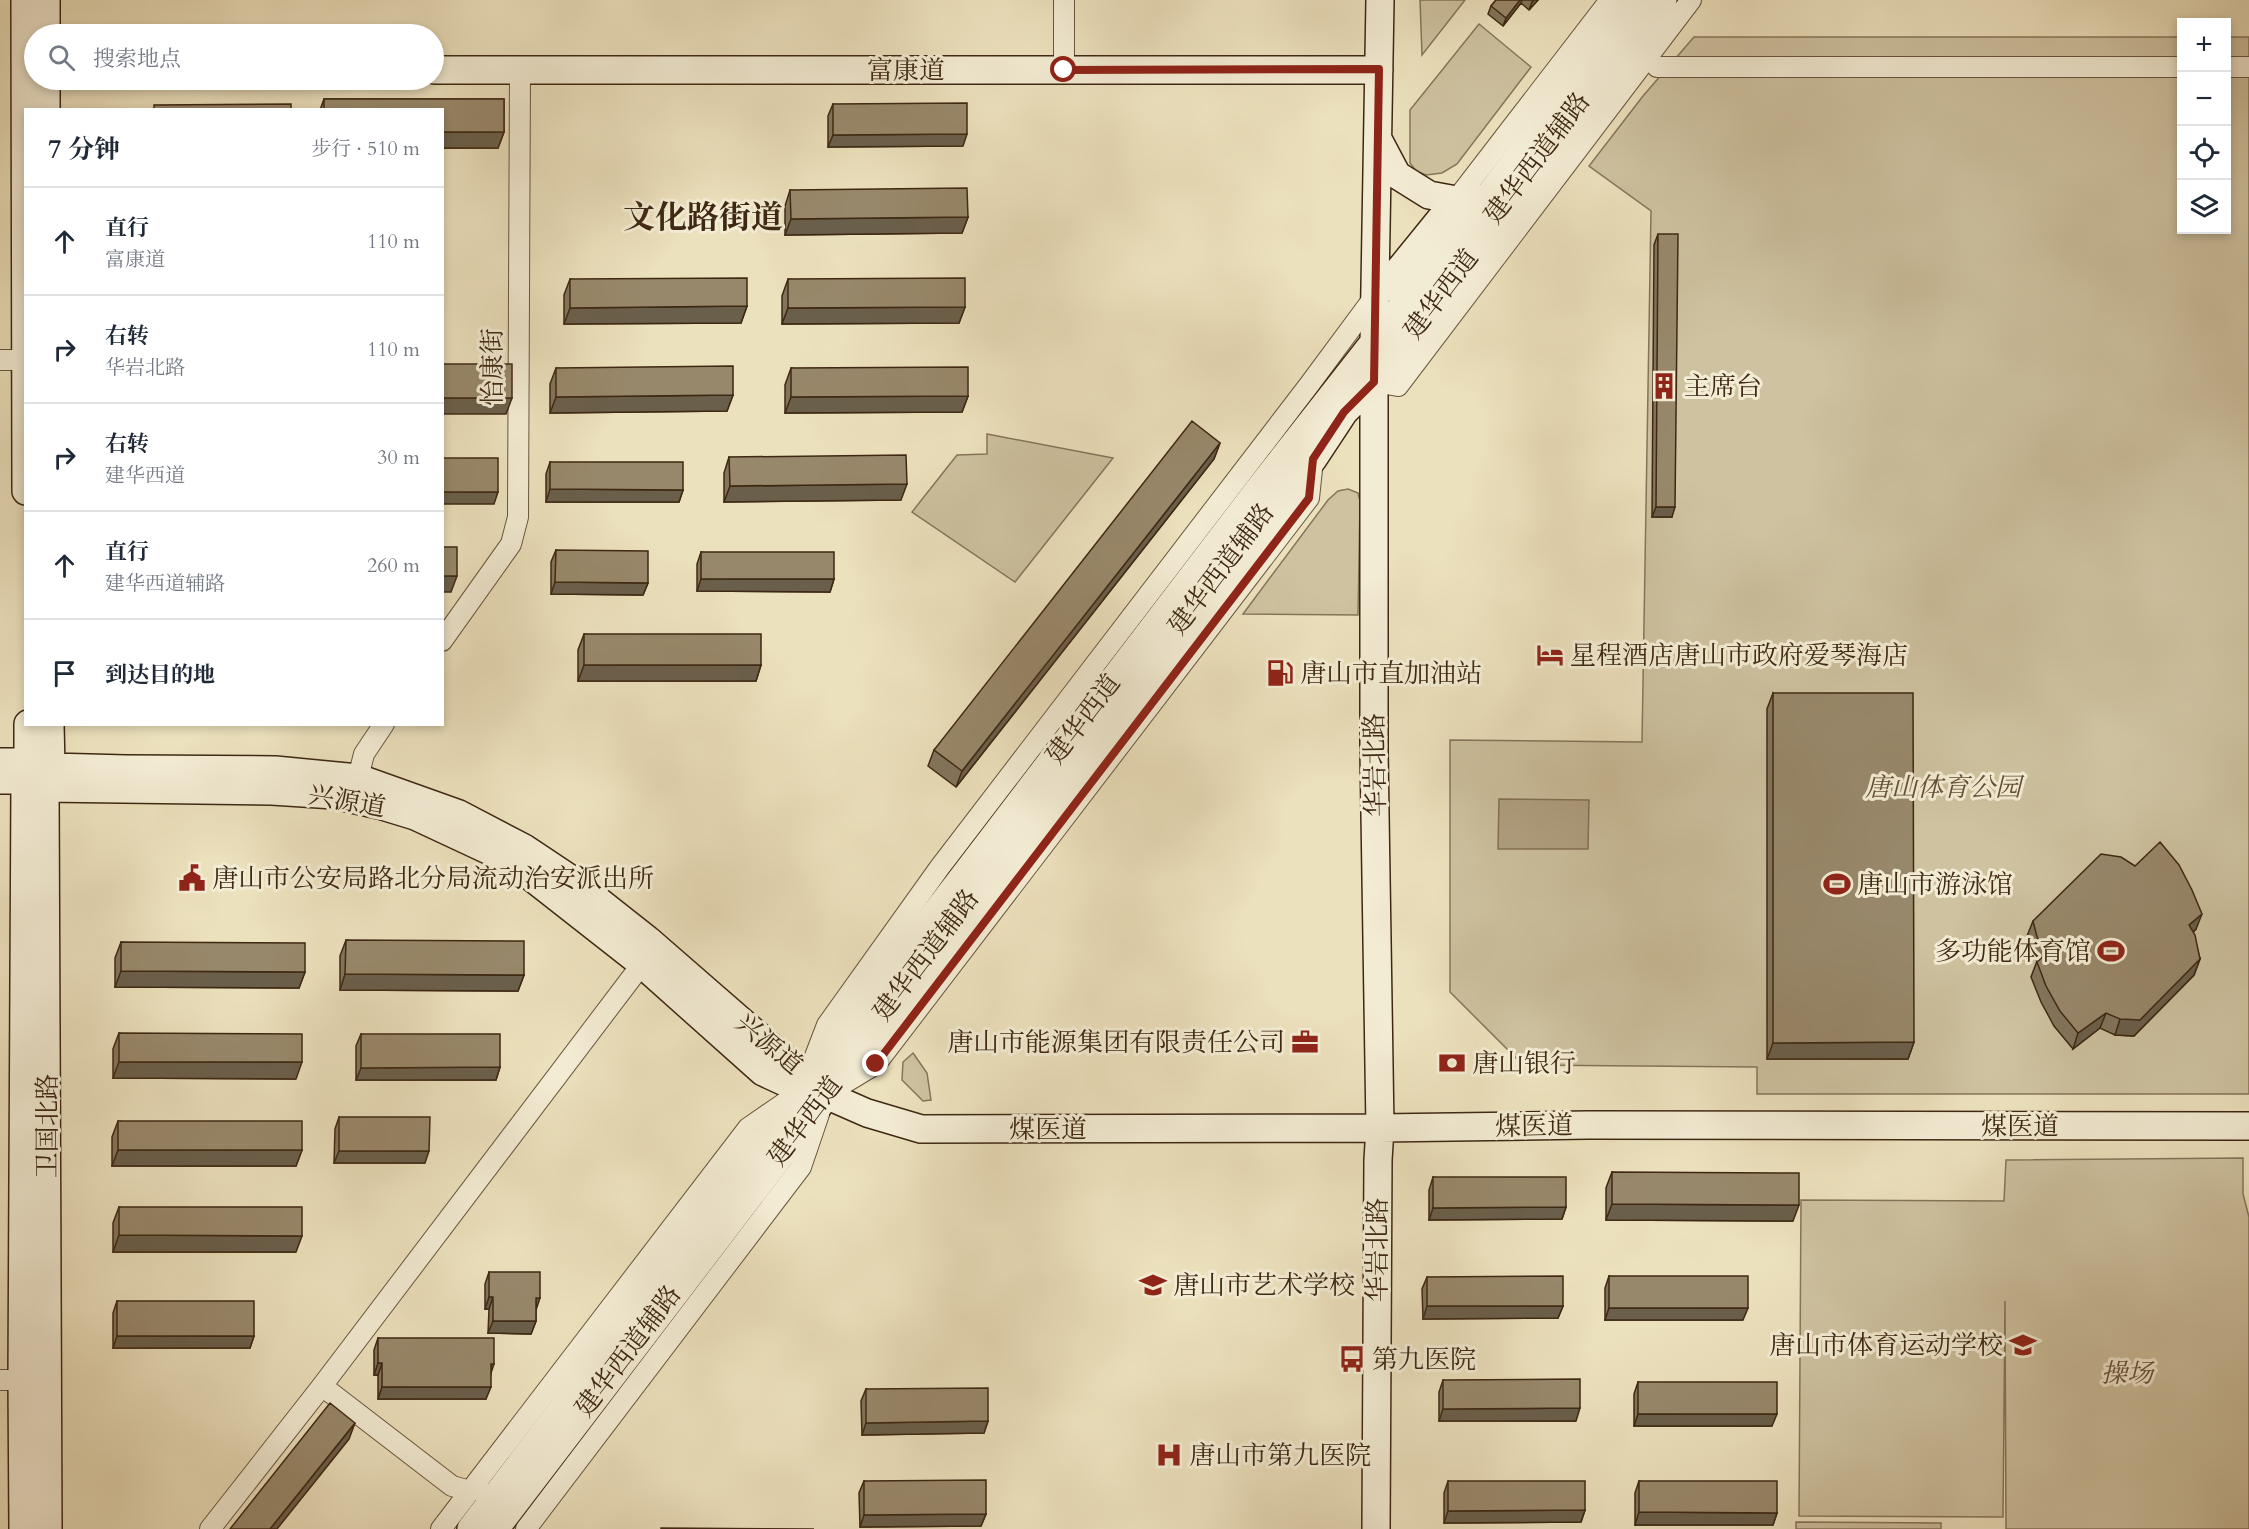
<!DOCTYPE html>
<html lang="zh">
<head>
<meta charset="utf-8">
<style>
	:root { --surface:#fff; --page:#f6f6f7; --text:#1f2937; --muted:#747a83; --line:#e0e1e3 }
	body { margin:0; font-family:Cardo,"Noto Serif SC",serif; background:var(--page); color:var(--text) }
	.controls { position:absolute; right:18px; top:18px; display:grid; overflow:hidden; border-radius:0px; box-shadow:0 3px 9px #0003 }
	.controls button { width:54px; height:54px; display:grid; place-items:center; padding:0; border:0; border-bottom:2px solid var(--line); background:var(--surface); color:var(--text); font:30px sans-serif }
	.stop { position:absolute; width:18px; height:18px; margin:-14px; border:4px solid #8f2418; border-radius:50%; background:#fff }
	.stop.end { background:#8f2418; border-color:#fff; box-shadow:0 2px 6px #0008 }
	.list { margin:0; padding:0; list-style:none }
	h2 { display:flex; justify-content:space-between; align-items:center; height:78px; margin:0; padding:0 24px; font-size:26px }
	h2 small { font-size:20px; font-weight:400; color:var(--muted) }
	.list li { display:grid; grid-template-columns:39px 1fr auto; gap:18px; align-items:center; box-sizing:border-box; height:108px; padding:0 24px; border-top:2px solid var(--line) }
	.list b { display:block; font-size:22px; white-space:nowrap }
	.list p { margin:0; font-size:20px; white-space:nowrap; color:var(--muted) }
	.list em { font-size:20px; font-style:normal; color:var(--muted) }
	.icon { flex:none; width:33px; height:33px; fill:none; stroke:currentColor; stroke-width:2; stroke-linecap:round; stroke-linejoin:round }
	.map { position:relative; flex:none; width:2249px; height:1529px; overflow:hidden }
	.search { position:absolute; background:var(--surface); box-shadow:0 3px 9px #0003; left:24px; top:24px; width:420px; height:66px; display:flex; align-items:center; gap:15px; box-sizing:border-box; padding:0 21px; border-radius:33px; color:var(--muted); font-size:22px }
	.panel { position:absolute; background:var(--surface); box-shadow:0 3px 9px #0003; left:24px; top:108px; width:420px; height:618px; border-radius:0px }
	.map>svg:first-child { display:block }
	.green { fill:#cec2a0; stroke:#86755a; stroke-width:1.5 }
	.water { fill:#b1a283; stroke:#837156; stroke-width:1.5 }
	.lines { fill:none; stroke-linecap:round; stroke-linejoin:round }
	.street-casing { stroke:#6a563e; stroke-width:22 }
	.secondary-casing { stroke:#3e2813; stroke-width:30 }
	.street { stroke:#f3ecd4; stroke-width:20 }
	.secondary { stroke:#f3ecd4; stroke-width:27 }
	.wall { fill:#83755c; stroke:#3e2813; stroke-width:1.5 }
	.shaded-wall { fill:#6a5f4b; stroke:#3e2813; stroke-width:1.5 }
	.building { fill:#98886b; stroke:#3e2813; stroke-width:1.5 }
	.route { stroke:#8f2418; stroke-width:8 }
	.labels { text-anchor:middle; dominant-baseline:central; stroke-width:6; stroke-linejoin:round; paint-order:stroke }
	.street-label { font-size:26px; fill:#3e2813; stroke:#f3ecd4 }
	.poi-label { font-size:26px; fill:#3e2813; stroke:#f3ecd4; text-anchor:start }
	.park-label { font-size:26px; font-style:italic; fill:#624e36; stroke:#f3ecd4 }
	.district-label { font-size:32px; font-weight:bold; fill:#3e2813; stroke:#f3ecd4 }
</style>
</head>
<body>
<div class="map">
<svg width="2249" height="1529" viewBox="0 0 2249 1529">
	<rect width="100%" height="100%" fill="#ece1bd"/>
	<filter id="stains"><feTurbulence type="fractalNoise" baseFrequency=".00333" numOctaves="4"/><feColorMatrix values="0 0 0 0 .2 0 0 0 0 .09 0 0 0 0 .02 0 0 0 .5 -.17"/></filter>
	<radialGradient id="worn" r=".72"><stop offset=".6" stop-color="#630" stop-opacity="0"/><stop offset="1" stop-color="#630" stop-opacity=".3"/></radialGradient>
	<path class="green" d="M1420,0H1465L1422,55Z
		M1479,24L1531,67L1457,164L1442,173L1426,175L1416,171L1410,163V110Z
		M1694,37H2181L2182,230H2226L2227,37H2249V1094H1757V1067L1523,1065L1450,992V740L1642,742L1651,211L1589,166L1643,96Z
		M987,434L1113,458L1015,582L912,512L957,455L987,454Z
		M1348,489L1358,493L1360,501L1358,615L1243,614L1328,500L1338,491Z
		M913,1053L927,1073L931,1100L923,1101L902,1080L903,1062Z
		M2243,1158V1194L2249,1217V1529H2006L2005,1301L2003,1517L1799,1516L1801,1200L2004,1201L2006,1160Z
		M1796,1522L1941,1523V1529H1796Z"/>
	<path class="water" d="M1499,799L1589,800L1588,849H1498Z"/>
	<g class="lines">
		<defs>
			<path id="street" d="M1064,0V70
				M1657,67H2182
				M2226,67H2249
				M1456,200L1610,0
				M0,360H24
				M1374,382L1398,386L1691,0
				M442,641L511,544L518,517L520,70
				M358,778L364,754L384,724
				M812,1064L827,1025L940,867L1309,385L1375,296
				M838,1087L876,1064L1309,498L1313,460
				M0,1380H22
				M322,1386L452,1486L470,1491L480,1489
				M210,1529L322,1386L642,964
				M441,1529L748,1128L790,1099
				M526,1529L801,1167L819,1114"/>
			<path id="secondary" d="M25,0L26,491
				M46,34V0
				M434,70H1379
				M46,80V110
				M1379,141L1397,175L1429,195L1456,200L1487,198
				M1375,296L1400,269L1456,200
				M0,762H28L51,767L126,769L275,770L358,778L459,814L524,848L572,880L648,940L818,1088
				M0,780H25L45,788L272,791L334,795L379,805L415,816L490,851L526,873L642,964L763,1072L802,1090L826,1095L867,1113L921,1129L1380,1128L1588,1125L2249,1126
				M23,1529L22,1380L25,780L28,762V724
				M48,1529L45,788L51,767L50,724
				M471,1529L765,1141L802,1090L807,1076L841,1037L1259,489L1487,198L1637,0
				M495,1529L1313,459L1344,412L1374,382L1663,0
				M1376,1529L1378,1160L1380,1128L1374,751V343L1380,0"/>
		</defs>
		<use href="#street" class="street-casing"/>
		<use href="#secondary" class="secondary-casing"/>
		<use href="#street" class="street"/>
		<use href="#secondary" class="secondary"/>
	</g>
	<path class="wall" d="M1496,0H1538L1529,10L1521,3L1503,26L1488,14L1491,6Z
		M324,99H504V132L498,148H442V110H320Z
		M833,104L963,146L828,147V116Z
		M790,190L968,217L962,233L785,235V206Z
		M1658,234L1672,517H1652L1654,245Z
		M570,279L747,306L741,323L564,324V295Z
		M788,279L965,307L959,323L782,324V296Z
		M556,368L733,395L727,411L550,413V384Z
		M791,368L968,396L962,412L785,413V385Z
		M1220,443L1214,459L956,787L928,766L934,750Z
		M729,457L901,500L724,502V473Z
		M550,462L683,490L679,502H546V474Z
		M556,550L648,583L643,595L551,594V562Z
		M701,552L834,579L830,592L697,591V564Z
		M584,634L761,665L756,681H578V650Z
		M1773,693L1914,1042L1908,1059H1767V709Z
		M2135,866L2196,929L2193,932L2200,959L2194,975L2134,1036L2115,1035L2100,1028L2073,1049L2054,1026L2041,1002L2031,977L2037,961L2032,953L2027,936L2033,921Z
		M346,940L524,975L518,991L340,990V956Z
		M121,942L305,972L299,988L115,987V958Z
		M119,1033L296,1079L113,1078V1049Z
		M361,1034L500,1067L496,1080H356V1046Z
		M339,1117L425,1163H334L335,1129Z
		M118,1121L302,1150L296,1166H112V1137Z
		M1612,1172L1793,1221L1606,1220V1188Z
		M1433,1177L1566,1207L1562,1219L1429,1220V1190Z
		M119,1207L296,1252H113V1223Z
		M489,1272L536,1309V1321L531,1334L488,1333L489,1309H485V1284Z
		M1609,1276L1743,1320H1605V1288Z
		M1427,1277L1563,1306L1558,1318L1423,1319L1422,1289Z
		M117,1301L254,1336L250,1348H113V1313Z
		M378,1338L491,1374L486,1399H378V1375H374V1350Z
		M1443,1380L1576,1421H1439V1392Z
		M1638,1382L1772,1426H1634V1394Z
		M866,1389L988,1421L984,1433L862,1435L861,1401Z
		M864,1481L986,1514L981,1526L860,1527L859,1493Z
		M1448,1481L1585,1510L1581,1522L1444,1523V1493Z
		M1639,1481L1777,1513L1773,1525H1635V1493Z"/>
	<path class="shaded-wall" d="M1520,0H1522L1521,3L1503,26L1506,18Z
		M1534,0H1538L1529,10L1532,2Z
		M442,132H504L498,148H442Z
		M967,134L963,146L828,147L833,135Z
		M968,217L962,233L785,235L791,219Z
		M747,306L741,323L564,324L570,308Z
		M965,307L959,323L782,324L788,308Z
		M733,395L727,411L550,413L556,397Z
		M968,396L962,412L785,413L791,397Z
		M442,398H512L506,414H442Z
		M1220,443L1214,459L956,787L962,771Z
		M907,484L901,500L724,502L730,486Z
		M550,489L683,490L679,502H546Z
		M442,492H498L494,504H442Z
		M1656,507H1675L1672,517H1652Z
		M442,576H457L451,592H442Z
		M701,579H834L830,592L697,591Z
		M555,582L648,583L643,595L551,594Z
		M584,665H761L756,681H578Z
		M2202,914L2196,929L2184,941L2189,925Z
		M2200,959L2194,975L2134,1036L2115,1035L2120,1019Z
		M121,971L305,972L299,988L115,987Z
		M345,974L524,975L518,991L340,990Z
		M2106,1013L2100,1028L2073,1049L2078,1033Z
		M1914,1042L1908,1059H1767L1773,1043Z
		M119,1062H302L296,1079L113,1078Z
		M500,1067L496,1080H356L361,1068Z
		M118,1150H302L296,1166H112Z
		M339,1151H429L425,1163H334Z
		M1612,1204L1799,1205L1793,1221L1606,1220Z
		M1566,1207L1562,1219L1429,1220L1433,1208Z
		M119,1235L302,1236L296,1252H113Z
		M489,1297H493L489,1309H485Z
		M536,1298H540L536,1310Z
		M1427,1306H1563L1558,1318L1423,1319Z
		M1609,1308H1748L1743,1320H1605Z
		M493,1321H536L531,1334L488,1333Z
		M117,1336H254L250,1348H113Z
		M378,1363H382L378,1375H374Z
		M491,1364H494L490,1376Z
		M382,1387H491L486,1399H378Z
		M1580,1408L1576,1421H1439L1443,1409Z
		M1638,1414H1777L1772,1426H1634Z
		M988,1421L984,1433L862,1435L866,1423Z
		M355,1423L349,1439L277,1529H270Z
		M1585,1510L1581,1522L1444,1523L1448,1511Z
		M1639,1512L1777,1513L1773,1525H1635Z
		M986,1514L981,1526L860,1527L864,1515Z"/>
	<path class="building" d="M1496,0H1520L1506,18L1491,6Z
		M324,99H504V132H442V110H324Z
		M967,103V134L833,135V104Z
		M291,104V110H154V105Z
		M967,188L968,217L791,219L790,190Z
		M1658,234H1678L1675,507H1656Z
		M747,278V306L570,308V279Z
		M965,278V307L788,308V279Z
		M442,364H512V398H442Z
		M733,366V395L556,397V368Z
		M968,367V396L791,397V368Z
		M1192,421L1220,443L962,771L934,750Z
		M906,455L907,484L730,486L729,457Z
		M442,458H498V492H442Z
		M550,462H683V490L550,489Z
		M442,547H457V576H442Z
		M556,550L648,551V583L555,582Z
		M701,552H834V579H701Z
		M584,634H761V665H584Z
		M1773,693H1913L1914,1042L1773,1043Z
		M2160,842L2179,865L2192,890L2202,914L2189,925L2195,935L2200,959L2140,1020L2120,1019L2106,1013L2078,1033L2060,1011L2046,986L2037,962L2047,953L2037,937L2033,921L2101,854L2121,857L2135,866Z
		M346,940L524,941V975L345,974Z
		M121,942L305,943V972L121,971Z
		M119,1033L302,1034V1062H119Z
		M361,1034H500V1067L361,1068Z
		M339,1117H430L429,1151H339Z
		M118,1121H302V1150H118Z
		M1612,1172L1799,1173V1205L1612,1204Z
		M1433,1177H1566V1207L1433,1208Z
		M119,1207H302V1236L119,1235Z
		M489,1272H540V1298H536V1321H493V1297H489Z
		M1563,1276V1306H1427V1277Z
		M1609,1276H1748V1308H1609Z
		M117,1301H254V1336H117Z
		M378,1338H494V1364H491V1387H382V1363H378Z
		M1580,1379V1408L1443,1409V1380Z
		M1638,1382H1777V1414H1638Z
		M988,1388V1421L866,1423V1389Z
		M330,1403L355,1423L270,1529H230Z
		M986,1480V1514L864,1515V1481Z
		M1448,1481H1585V1510L1448,1511Z
		M1639,1481H1777V1513L1639,1512Z
		M661,1528L814,1529H661Z"/>
	<g class="lines">
		<path class="route" d="M876,1064L1309,498L1313,459L1344,412L1374,382L1379,69L1064,70"/>
	</g>
	<defs>
		<symbol id="building-bare" viewBox="-9 -9 18 18"><path d="M-4-6H4V6H1V3H-1V6H-4ZM-2.5-4.3h1.7v1.8h-1.7ZM.8-4.3h1.7v1.8H.8ZM-2.5-1h1.7V.8h-1.7ZM.8-1h1.7V.8H.8Z" fill="#8f2418" stroke="#f3ecd4" stroke-width="2.5" paint-order="stroke"/></symbol>
		<symbol id="hotel-bare" viewBox="-9 -9 18 18"><path d="M-6-4.5h1.5V1H6V5H4.5V3h-9V5H-6ZM-4 0a1.8 1.8 0 1 1 3.6 0ZM.5 0V-2.5h3Q6-2.5 6 0Z" fill="#8f2418" stroke="#f3ecd4" stroke-width="2.5" paint-order="stroke"/></symbol>
		<symbol id="fuel-bare" viewBox="-9 -9 18 18"><path d="M-5.5-6h7V0h2V4h1.3V-2.5L3-4.5l.8-.8L6-3V5H2.5V1h-1V6h-7ZM-4.2-4.7v3.2H.2V-4.7Z" fill="#8f2418" stroke="#f3ecd4" stroke-width="2.5" paint-order="stroke"/></symbol>
		<symbol id="civic-bare" viewBox="-9 -9 18 18"><path d="M-.6-6.5H3V-4.5H.6V-3L4-1V1h2V6H-6V1h2V-1L-.6-3ZM-1.2 2.5V6h2.4V2.5Z" fill="#8f2418" stroke="#f3ecd4" stroke-width="2.5" paint-order="stroke"/></symbol>
		<symbol id="stadium-bare" viewBox="-9 -9 18 18"><path d="M0-5a6.5 5 0 1 0 0 10a6.5 5 0 1 0 0-10ZM-3.5-1.8h7v3.6h-7Z" fill="#8f2418" stroke="#f3ecd4" stroke-width="2.5" paint-order="stroke"/></symbol>
		<symbol id="office-bare" viewBox="-9 -9 18 18"><path d="M-6-3h4V-5.5h4V-3h4V5H-6ZM-1-4.5V-3h2v-1.5ZM-6 0V1H6V0Z" fill="#8f2418" stroke="#f3ecd4" stroke-width="2.5" paint-order="stroke"/></symbol>
		<symbol id="bank-bare" viewBox="-9 -9 18 18"><path d="M-6-4H6V4H-6ZM0-2.3a2.3 2.3 0 1 0 0 4.6a2.3 2.3 0 1 0 0-4.6Z" fill="#8f2418" stroke="#f3ecd4" stroke-width="2.5" paint-order="stroke"/></symbol>
		<symbol id="university-bare" viewBox="-9 -9 18 18"><path d="M0-5L7-2L0 1L-7-2ZM-4 1L0 2.5L4 1V4Q0 6-4 4Z" fill="#8f2418" stroke="#f3ecd4" stroke-width="2.5" paint-order="stroke"/></symbol>
		<symbol id="bus-bare" viewBox="-9 -9 18 18"><path d="M-5-6H5V4H4V6H2V4H-2V6H-4V4H-5ZM-3.5-4V0h7V-4ZM-3.5 1.2v1.5H-2V1.2ZM2 1.2v1.5H3.5V1.2Z" fill="#8f2418" stroke="#f3ecd4" stroke-width="2.5" paint-order="stroke"/></symbol>
		<symbol id="hospital-bare" viewBox="-9 -9 18 18"><path d="M-5-5h3v3.5h4V-5h3V5h-3V1.5h-4V5h-3Z" fill="#8f2418" stroke="#f3ecd4" stroke-width="2.5" paint-order="stroke"/></symbol>
	</defs>
	<g fill-rule="evenodd">
		<use href="#building-bare" x="1645" y="367" width="38" height="38"/>
		<use href="#hotel-bare" x="1531" y="636" width="38" height="38"/>
		<use href="#fuel-bare" x="1261" y="654" width="38" height="38"/>
		<use href="#civic-bare" x="173" y="859" width="38" height="38"/>
		<use href="#stadium-bare" x="1818" y="865" width="38" height="38"/>
		<use href="#stadium-bare" x="2092" y="932" width="38" height="38"/>
		<use href="#office-bare" x="1286" y="1023" width="38" height="38"/>
		<use href="#bank-bare" x="1433" y="1044" width="38" height="38"/>
		<use href="#university-bare" x="1134" y="1266" width="38" height="38"/>
		<use href="#university-bare" x="2004" y="1326" width="38" height="38"/>
		<use href="#bus-bare" x="1333" y="1340" width="38" height="38"/>
		<use href="#hospital-bare" x="1150" y="1436" width="38" height="38"/>
	</g>
	<g class="labels">
		<g class="street-label">
			<text x="906" y="70">富康道</text>
			<text transform="translate(1537 158) rotate(-53)">建华西道辅路</text>
			<text transform="translate(1441 294) rotate(-53)">建华西道</text>
			<text transform="translate(492 367) rotate(-90)">怡康街</text>
			<text transform="translate(1221 569) rotate(-53)">建华西道辅路</text>
			<text transform="translate(1083 719) rotate(-53)">建华西道</text>
			<text transform="translate(1375 765) rotate(-91)">华岩北路</text>
			<text transform="translate(347 801) rotate(10)">兴源道</text>
			<text transform="translate(926 955) rotate(-53)">建华西道辅路</text>
			<text transform="translate(769 1044) rotate(40)">兴源道</text>
			<text transform="translate(805 1121) rotate(-53)">建华西道</text>
			<text transform="translate(47 1126) rotate(-90)">卫国北路</text>
			<text transform="translate(1534 1126) rotate(-1)">煤医道</text>
			<text x="2020" y="1126">煤医道</text>
			<text x="1048" y="1129">煤医道</text>
			<text transform="translate(1377 1250) rotate(-90)">华岩北路</text>
			<text transform="translate(628 1351) rotate(-53)">建华西道辅路</text>
		</g>
		<g class="poi-label">
			<text x="1684" y="386">主席台</text>
			<text x="1570" y="655">星程酒店唐山市政府爱琴海店</text>
			<text x="1300" y="673">唐山市直加油站</text>
			<text x="212" y="878">唐山市公安局路北分局流动治安派出所</text>
			<text x="1857" y="884">唐山市游泳馆</text>
			<text x="2091" y="951" text-anchor="end">多功能体育馆</text>
			<text x="1285" y="1042" text-anchor="end">唐山市能源集团有限责任公司</text>
			<text x="1472" y="1063">唐山银行</text>
			<text x="1173" y="1285">唐山市艺术学校</text>
			<text x="2003" y="1345" text-anchor="end">唐山市体育运动学校</text>
			<text x="1372" y="1359">第九医院</text>
			<text x="1189" y="1455">唐山市第九医院</text>
		</g>
		<g class="park-label">
			<text x="1943" y="787">唐山体育公园</text>
			<text x="2127" y="1373">操场</text>
		</g>
		<g class="district-label">
			<text x="703" y="218">文化路街道</text>
		</g>
	</g>
	<rect width="100%" height="100%" filter="url(#stains)"/>
	<rect width="100%" height="100%" fill="url(#worn)"/>
</svg>
<div class="controls">
<button>+</button>
<button>−</button>
<button><svg class="icon" aria-label="locate" viewBox="0 0 24 24"><circle cx="12" cy="12" r="6"/><path d="M12 2v4M12 18v4M2 12h4M18 12h4"/></svg></button>
<button><svg class="icon" aria-label="layers" viewBox="0 0 24 24"><path d="M12 4l9 5-9 5-9-5zM3 14l9 5 9-5"/></svg></button>
</div>
<div class="stop" style="left:1064px;top:70px"></div>
<div class="stop end" style="left:876px;top:1064px"></div>
<div class="search"><svg class="icon" aria-label="search" viewBox="0 0 24 24"><circle cx="10" cy="10" r="6"/><path d="M15 15l6 6"/></svg>搜索地点</div>
<section class="panel">
<h2>7 分钟<small>步行 · 510 m</small></h2>
<ul class="list">
<li><svg class="icon" aria-label="ahead" viewBox="0 0 24 24"><path d="M12 20V5M6 11l6-6 6 6"/></svg><div><b>直行</b><p>富康道</p></div><em>110 m</em></li>
<li><svg class="icon" aria-label="right" viewBox="0 0 24 24"><path d="M7 20v-9h11M14 6l5 5-5 5"/></svg><div><b>右转</b><p>华岩北路</p></div><em>110 m</em></li>
<li><svg class="icon" aria-label="right" viewBox="0 0 24 24"><path d="M7 20v-9h11M14 6l5 5-5 5"/></svg><div><b>右转</b><p>建华西道</p></div><em>30 m</em></li>
<li><svg class="icon" aria-label="ahead" viewBox="0 0 24 24"><path d="M12 20V5M6 11l6-6 6 6"/></svg><div><b>直行</b><p>建华西道辅路</p></div><em>260 m</em></li>
<li><svg class="icon" aria-label="arrive" viewBox="0 0 24 24"><path d="M6 21V4h12l-3 4 3 4H6"/></svg><div><b>到达目的地</b></div></li>
</ul>
</section>
</div>
</body>
</html>
